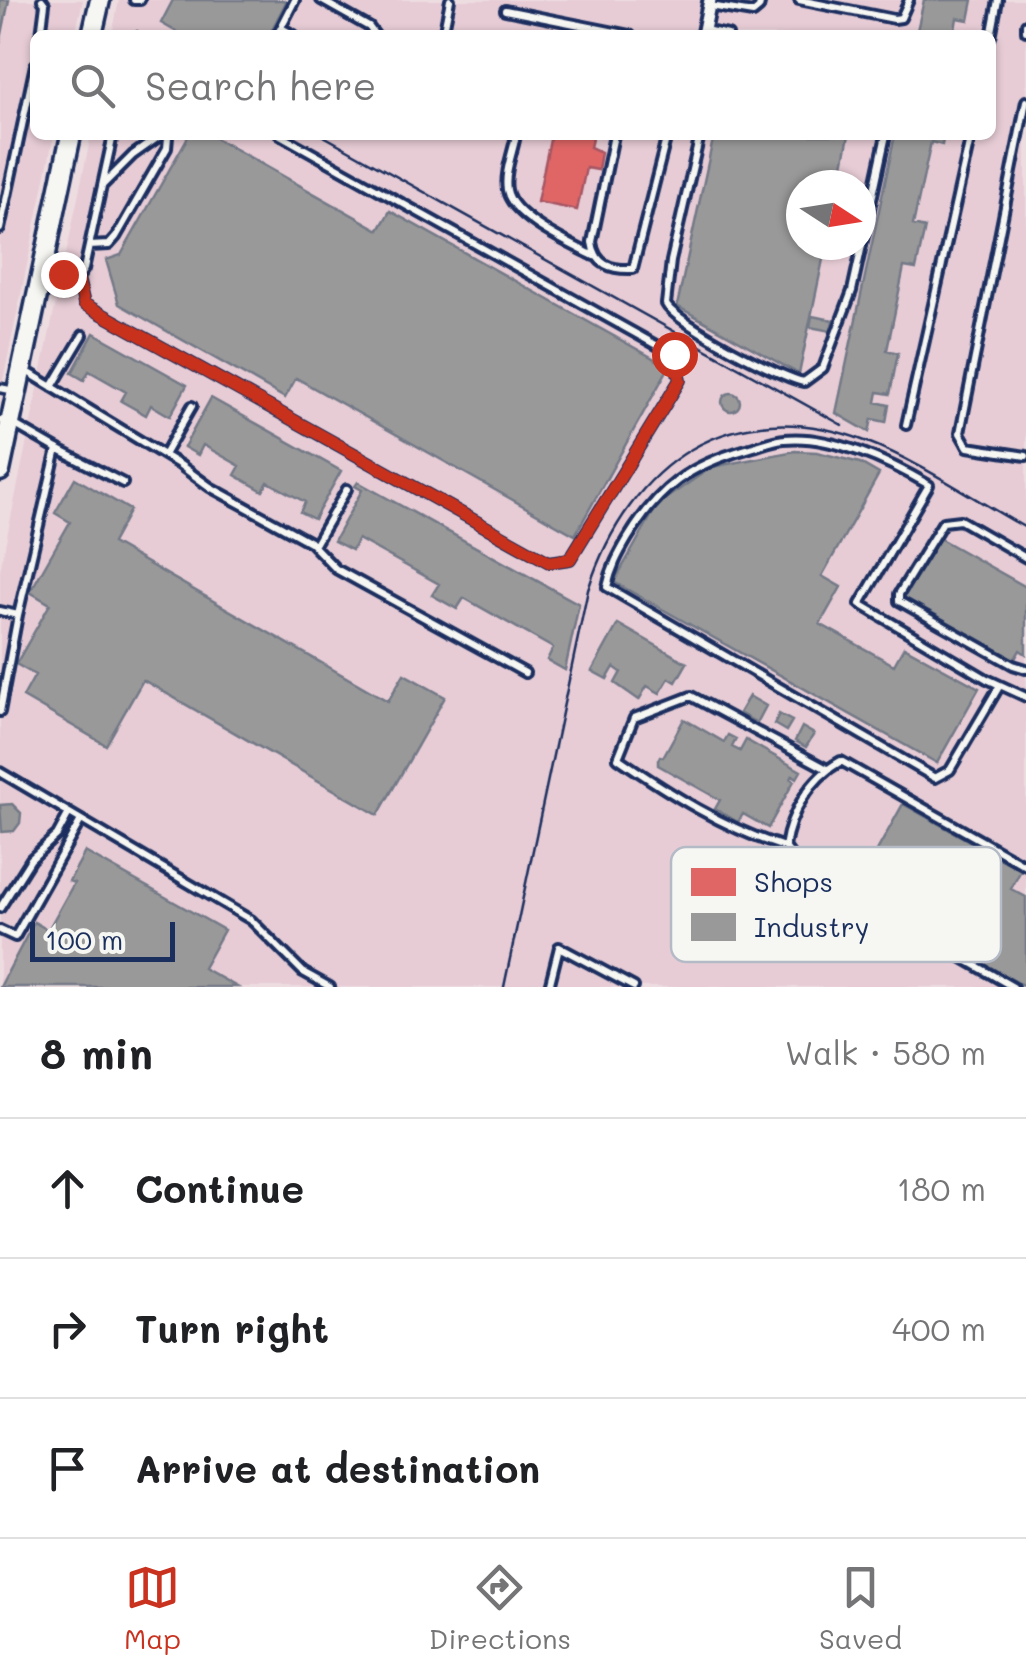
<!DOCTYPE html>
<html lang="en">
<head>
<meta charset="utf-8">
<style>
	:root { --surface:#fff; --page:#f6f6f6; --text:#202124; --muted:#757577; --line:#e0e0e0; --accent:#c8321e }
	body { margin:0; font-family:Mali,sans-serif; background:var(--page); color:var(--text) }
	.compass { position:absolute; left:786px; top:170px; width:90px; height:90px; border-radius:50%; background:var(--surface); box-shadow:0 2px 8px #0004; rotate:102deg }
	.scale { position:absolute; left:30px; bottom:25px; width:145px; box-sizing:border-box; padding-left:10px; border:5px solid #1b2f5e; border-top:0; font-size:28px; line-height:35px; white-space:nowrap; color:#1b2f5e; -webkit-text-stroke:8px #f6f6f2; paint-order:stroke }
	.stop { position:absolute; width:30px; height:30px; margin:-22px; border:8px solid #c8321e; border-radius:50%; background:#fff }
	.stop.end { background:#c8321e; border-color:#fff; box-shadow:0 2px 10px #0008 }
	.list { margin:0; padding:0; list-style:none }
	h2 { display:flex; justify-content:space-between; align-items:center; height:130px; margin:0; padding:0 40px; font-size:42px }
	h2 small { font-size:32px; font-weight:400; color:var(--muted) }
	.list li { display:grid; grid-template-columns:65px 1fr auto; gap:30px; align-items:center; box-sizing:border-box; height:140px; padding:0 40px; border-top:2px solid var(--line) }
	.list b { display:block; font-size:38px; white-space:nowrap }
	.list em { font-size:32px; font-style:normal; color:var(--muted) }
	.icon { flex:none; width:55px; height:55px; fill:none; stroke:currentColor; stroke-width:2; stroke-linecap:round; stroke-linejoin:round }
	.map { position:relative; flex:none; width:1026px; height:987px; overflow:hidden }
	.search { position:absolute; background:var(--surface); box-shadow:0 2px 8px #0004; left:30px; right:30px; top:30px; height:110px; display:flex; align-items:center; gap:25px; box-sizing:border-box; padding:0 35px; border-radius:15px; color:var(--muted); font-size:38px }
	.sheet { height:550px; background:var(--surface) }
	nav { display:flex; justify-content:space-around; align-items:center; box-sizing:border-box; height:140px; border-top:2px solid var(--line); background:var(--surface); font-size:28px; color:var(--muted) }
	nav a { display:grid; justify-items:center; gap:5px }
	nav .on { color:var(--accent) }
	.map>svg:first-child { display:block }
	.built { fill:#e7ccd5; fill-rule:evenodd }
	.shops { fill:#e06666; stroke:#a55664; stroke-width:2.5 }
	.industry { fill:#999; stroke:#737987; stroke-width:2.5 }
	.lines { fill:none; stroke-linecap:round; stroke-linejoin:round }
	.service-casing { stroke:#1b2f5e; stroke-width:14 }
	.minor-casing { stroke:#1b2f5e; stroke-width:19 }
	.secondary-casing { stroke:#1b2f5e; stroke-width:25 }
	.service { stroke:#f6f6f2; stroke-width:6 }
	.minor { stroke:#f6f6f2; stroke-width:11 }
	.secondary { stroke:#f6f6f2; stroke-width:18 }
	.rail { stroke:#1b2f5e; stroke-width:2.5 }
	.route { stroke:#c8321e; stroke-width:12 }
	.key { fill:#f6f6f2; stroke:#b4bac6; stroke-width:2.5 }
	.key-label { font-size:28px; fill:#1b2f5e }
</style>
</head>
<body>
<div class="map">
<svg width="1026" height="987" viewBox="0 0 1026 987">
	<rect width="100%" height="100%" fill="#eddde1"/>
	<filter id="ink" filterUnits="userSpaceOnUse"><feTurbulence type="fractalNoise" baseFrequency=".01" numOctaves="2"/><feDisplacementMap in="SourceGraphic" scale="20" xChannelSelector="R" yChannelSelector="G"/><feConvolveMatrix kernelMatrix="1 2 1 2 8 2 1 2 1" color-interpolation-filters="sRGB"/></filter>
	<g filter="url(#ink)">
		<path class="built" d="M0,0H83L75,35H35V135H54L0,395Z
			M119,0H1026V987H0V570L91,135H991V35H112ZM801,185H861V245H801Z"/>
		<path class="shops" d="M551,135H593L590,147L601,152L598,170L586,168L577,210L537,202Z"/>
		<path class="industry" d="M0,0H9L0,44Z
			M173,0H283L286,2L269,35H182L161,23Z
			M924,0H973L969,20L957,18L954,35H916Z
			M189,135H210L379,230L390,211L669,367L575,535L296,378L285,398L119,304L106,260L121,255Z
			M714,135H849L839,185H801V245H826L799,374L677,306Z
			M895,135H944L942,145L931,142L913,225L925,228L916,269L904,267L887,350L898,353L890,394L878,392L876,402L889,405L886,422L872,419L869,432L836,413Z
			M812,316L833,320L831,331L810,327Z
			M94,333L187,385L170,416L151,405L146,415L121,401L126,392L89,371L84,380L72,373Z
			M722 402a9 9 0 1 1 18 0a9 9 0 1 1-18 0Z
			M211,398L341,471L314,519L300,512L305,502L268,482L263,491L235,475L240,466L203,445L198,455L184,447Z
			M795,451L817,452L860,463L879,474L822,576L841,587L820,624L894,665L904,647L979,688L937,763L614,582L658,504L712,467Z
			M75,478L130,510L112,543L388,701L404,674L445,697L378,815L143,680L106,745L23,697L35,675L16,664L50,604L30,592L70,522L55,513Z
			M358,482L579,604L565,670L547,660L553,648L464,598L457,609L432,595L439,584L358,539L352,550L334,541L362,490L355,486Z
			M937,537L1026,587V654L1020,650L1013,662L903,600Z
			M618,624L687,663L676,682L669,678L660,693L647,686L639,700L615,683L621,672L614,667L607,679L592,671Z
			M749,696L766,706L757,723L739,713Z
			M779,714L792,721L786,731L774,724Z
			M684,719L724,742L728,735L736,739L732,747L740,751L746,740L801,771L797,778L793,775L791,779L794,781L768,828L743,814L738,822L715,809L720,800L658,765V760L660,756L663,757Z
			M802,727L814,734L806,747L795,741Z
			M12,804L21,813L20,823L14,831L2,832L0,805Z
			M903,804L1021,870L1011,889L1026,897V987L854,892Z
			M85,852L224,930L203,968L237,987H0L34,922L48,930L74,883L69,881Z"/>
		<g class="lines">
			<defs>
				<path id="service" d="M134,0H140
					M321,0L369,27L375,35
					M799,0L894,19L901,18L909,0
					M710,6L753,13L759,8L761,0
					M505,10L630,35
					M1026,24V31
					M281,28L294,35
					M705,30L728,35
					M41,35L45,4L42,0
					M277,35L295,0
					M443,35L450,0
					M991,37L998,0
					M1026,101L960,433L968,447L1026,456
					M113,135L84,269L78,278L84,304L549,562L570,559L680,380L674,355L280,135
					M516,135C513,152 504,173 507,190C512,218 571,244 594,256
					M614,135L592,242C595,265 611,270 633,269L667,135
					M700,135L671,261L666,304C674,322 783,379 804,382L823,368L852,291L886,135
					M103,185L133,155L161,135
					M0,229L35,65
					M89,246L109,245L116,237L167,148L168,137L162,135
					M43,271L78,278
					M23,369L180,465L210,487L310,542L336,569L525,673
					M52,387L83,335
					M0,388L15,391
					M0,420L10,422L57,449
					M906,425L971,135
					M164,455L192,406
					M314,546L347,489
					M1026,558L960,520L943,522L899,594V601L1013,665L1026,669
					M0,611L18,615L57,449L123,483
					M1000,685L950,770L935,778L607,587C611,568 618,555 628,538C659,487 690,465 747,449C759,446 772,440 784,439C831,434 890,462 929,485L860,604L987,679L1026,697
					M0,712L18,615
					M0,772L251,920L303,972L330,987
					M784,847C724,828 670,794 618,758L634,718L691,696L827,769
					M0,908L31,859L57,835L69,813
					M0,930L15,937L81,820
					M549,987L559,947L634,987
					M1013,987L795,861L785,847C790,813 810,778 841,761L1026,866"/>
				<path id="minor" d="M703,35L710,0"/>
				<path id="secondary" d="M92,35L100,0
					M0,471L71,135"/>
			</defs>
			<use href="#service" class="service-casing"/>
			<use href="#minor" class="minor-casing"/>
			<use href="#secondary" class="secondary-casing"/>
			<use href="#service" class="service"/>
			<use href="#minor" class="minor"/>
			<use href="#secondary" class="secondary"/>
			<path class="rail" d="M137,31L144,35
				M322,135L842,425
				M504,987L588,590C629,463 732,390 865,441C921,462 973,499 1026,528"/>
		</g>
	</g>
	<g class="lines" filter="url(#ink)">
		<path class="route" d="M63,274L78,278L84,304L549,562L570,559L680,380L674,354"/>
	</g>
	<rect x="671" y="847" width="330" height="115" rx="15" class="key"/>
	<rect x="691" y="868" width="45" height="28" fill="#e06666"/>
	<rect x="691" y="913" width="45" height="28" fill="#999"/>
	<g class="key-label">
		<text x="754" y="892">Shops</text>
		<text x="754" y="937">Industry</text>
	</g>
</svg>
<svg class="compass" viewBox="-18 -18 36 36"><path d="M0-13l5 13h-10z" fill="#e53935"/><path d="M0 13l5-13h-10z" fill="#757577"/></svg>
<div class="scale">100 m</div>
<div class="stop" style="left:674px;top:354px"></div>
<div class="stop end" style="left:63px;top:274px"></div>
<div class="search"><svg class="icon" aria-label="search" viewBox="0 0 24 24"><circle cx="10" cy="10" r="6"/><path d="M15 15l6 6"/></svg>Search here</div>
</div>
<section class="sheet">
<h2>8 min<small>Walk · 580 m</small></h2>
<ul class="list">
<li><svg class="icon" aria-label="ahead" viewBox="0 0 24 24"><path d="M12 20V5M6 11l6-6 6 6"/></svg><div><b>Continue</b></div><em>180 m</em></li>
<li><svg class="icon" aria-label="right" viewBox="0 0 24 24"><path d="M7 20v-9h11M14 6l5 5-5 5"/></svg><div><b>Turn right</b></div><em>400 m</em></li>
<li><svg class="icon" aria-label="arrive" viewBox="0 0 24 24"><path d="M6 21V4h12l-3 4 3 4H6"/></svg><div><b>Arrive at destination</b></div></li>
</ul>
</section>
<nav>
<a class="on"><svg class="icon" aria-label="map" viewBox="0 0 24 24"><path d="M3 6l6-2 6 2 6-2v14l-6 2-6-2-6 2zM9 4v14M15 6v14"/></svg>Map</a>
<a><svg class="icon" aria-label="directions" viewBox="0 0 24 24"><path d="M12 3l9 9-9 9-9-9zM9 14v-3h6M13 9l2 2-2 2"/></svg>Directions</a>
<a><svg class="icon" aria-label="saved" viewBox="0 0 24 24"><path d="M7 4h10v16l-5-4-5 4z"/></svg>Saved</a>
</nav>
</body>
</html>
